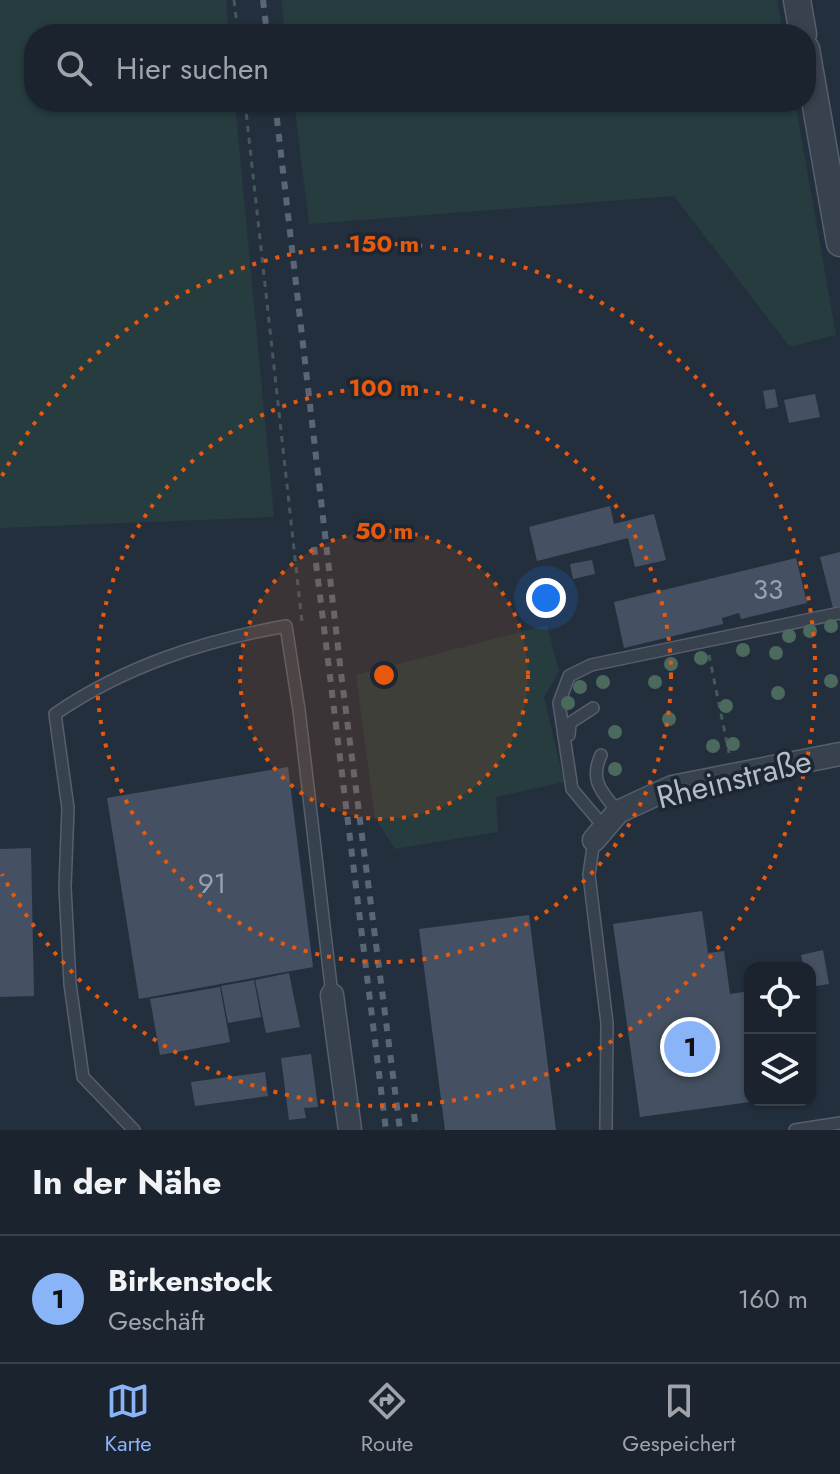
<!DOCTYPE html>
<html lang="de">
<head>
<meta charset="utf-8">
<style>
	:root { --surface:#1b232e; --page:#242b36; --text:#f1f3f6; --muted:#a0a4aa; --line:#39404a; --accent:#8ab4f8 }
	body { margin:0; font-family:Jost,sans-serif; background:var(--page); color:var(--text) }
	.controls { position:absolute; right:24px; bottom:24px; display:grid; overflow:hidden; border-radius:16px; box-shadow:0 2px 6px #0004 }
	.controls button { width:72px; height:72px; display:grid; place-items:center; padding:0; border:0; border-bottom:2px solid var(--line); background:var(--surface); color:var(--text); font:40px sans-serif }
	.you { position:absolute; left:546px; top:598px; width:28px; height:28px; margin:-20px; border:6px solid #fff; border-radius:50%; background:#1a73e8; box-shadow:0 0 0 12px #1a73e833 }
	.badge { display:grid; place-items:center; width:52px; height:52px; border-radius:50%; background:var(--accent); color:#111; font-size:26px; font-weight:700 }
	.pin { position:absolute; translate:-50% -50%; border:4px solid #fff; box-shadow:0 2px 8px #0006 }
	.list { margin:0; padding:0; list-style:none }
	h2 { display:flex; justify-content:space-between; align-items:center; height:104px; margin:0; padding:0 32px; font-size:34px }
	h2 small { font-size:26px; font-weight:400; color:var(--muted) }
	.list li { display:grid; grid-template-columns:52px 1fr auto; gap:24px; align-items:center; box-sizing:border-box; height:128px; padding:0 32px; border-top:2px solid var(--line) }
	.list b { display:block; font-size:30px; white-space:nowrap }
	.list p { margin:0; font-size:26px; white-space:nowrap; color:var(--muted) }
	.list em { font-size:26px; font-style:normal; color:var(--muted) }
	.icon { flex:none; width:44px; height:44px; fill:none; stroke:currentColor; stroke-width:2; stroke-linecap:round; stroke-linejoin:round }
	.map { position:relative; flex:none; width:840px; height:1130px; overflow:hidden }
	.search { position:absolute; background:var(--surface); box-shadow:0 2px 6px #0004; left:24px; right:24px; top:24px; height:88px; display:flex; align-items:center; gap:20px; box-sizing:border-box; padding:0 28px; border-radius:32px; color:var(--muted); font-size:30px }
	.sheet { height:232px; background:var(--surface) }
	nav { display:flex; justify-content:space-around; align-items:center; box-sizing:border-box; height:112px; border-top:2px solid var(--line); background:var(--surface); font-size:22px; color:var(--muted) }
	nav a { display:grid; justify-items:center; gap:4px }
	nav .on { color:var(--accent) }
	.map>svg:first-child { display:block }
	.green { fill:#263c3f }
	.building { fill:#455162 }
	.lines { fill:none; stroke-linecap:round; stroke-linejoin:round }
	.service-casing { stroke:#565f6c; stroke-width:14 }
	.minor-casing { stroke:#565f6c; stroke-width:25 }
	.tertiary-casing { stroke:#565f6c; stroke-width:29 }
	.path { stroke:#44595c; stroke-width:3; stroke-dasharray:6 6; stroke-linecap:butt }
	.service { stroke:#38414e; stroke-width:11 }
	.minor { stroke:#38414e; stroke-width:22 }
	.tertiary { stroke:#38414e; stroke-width:26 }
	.rail { stroke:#5a6575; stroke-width:6; stroke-dasharray:8 8; stroke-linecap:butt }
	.tree { fill:#4b6a5d }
	.ring { fill:none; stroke:#e8590c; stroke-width:4; stroke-dasharray:4 8 }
	.labels { text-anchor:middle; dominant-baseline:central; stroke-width:7; stroke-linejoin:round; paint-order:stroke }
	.number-label { font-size:28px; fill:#98a1af }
	.street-label { font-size:32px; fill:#b4bcc9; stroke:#1d2633 }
	.centre { fill:#e8590c; stroke:#1d2633; stroke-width:4 }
	.ring-label { font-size:24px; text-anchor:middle; font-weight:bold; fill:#e8590c; stroke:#1d2633; stroke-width:7; stroke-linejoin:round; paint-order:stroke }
</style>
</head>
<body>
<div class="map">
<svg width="840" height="1130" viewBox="0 0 840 1130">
	<rect width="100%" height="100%" fill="#242f3e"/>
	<path class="green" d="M0,0H226L229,34H34V102H235L274,517L0,528Z
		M281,0H777L783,34H285Z
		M294,102H795L836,335L790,347L674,196L309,224Z
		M547,625L559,671L544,697L564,782L496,797L498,832L395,849L375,818L356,675Z"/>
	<path class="building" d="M775,389L778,407L766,409L763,391Z
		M815,394L820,417L789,423L784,400Z
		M610,506L614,524L654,514L666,560L635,567L628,538L537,561L529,527Z
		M840,552V606L833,608L820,557Z
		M796,558L807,603L741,619L739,613L722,618L723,624L624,648L614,602Z
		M592,560L595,574L573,579L570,564Z
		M288,767L313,967L139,999L107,798Z
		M31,848L34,996L0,997V849Z
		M702,911L708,953L724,951L730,994L750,991V1102L640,1117L613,924Z
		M529,915L556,1130H445L419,929Z
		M823,950L829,984L810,987V968H804L801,955Z
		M289,973L300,1027L266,1033L255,980Z
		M254,980L261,1017L228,1023L221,986Z
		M220,987L230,1042L160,1055L150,999Z
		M311,1054L318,1107L304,1108L306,1118L289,1120L281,1058Z
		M265,1072L268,1096L195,1106L191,1082Z"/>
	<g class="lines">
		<defs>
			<path id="service" d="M569,735L570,723L593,708
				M601,755C589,781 602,792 618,812
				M604,827L572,789L559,703L569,676L591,665L840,613
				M594,840L589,875L607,1023L606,1130
				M134,1130L83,1077L70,984L65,887L68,808L55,714C125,666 203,641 286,626L299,710L332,995
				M795,1130L840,1123"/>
			<path id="minor" d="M594,840L618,812L672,787L840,754
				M332,995L350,1130"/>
			<path id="tertiary" d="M797,0L803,34
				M806,49L840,243"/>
		</defs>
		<use href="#service" class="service-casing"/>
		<use href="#minor" class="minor-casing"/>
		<use href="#tertiary" class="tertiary-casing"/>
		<path class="path" d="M234,0L238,34
			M245,102L302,622
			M709,655L729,753"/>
		<use href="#service" class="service"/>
		<use href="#minor" class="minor"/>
		<use href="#tertiary" class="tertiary"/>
		<path class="rail" d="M263,0L267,34
			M275,102L341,673L400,1130
			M314,547L386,1130
			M414,1114L416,1130"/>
	</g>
	<g class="tree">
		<circle cx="831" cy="626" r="7"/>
		<circle cx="810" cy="631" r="7"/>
		<circle cx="789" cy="636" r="7"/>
		<circle cx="743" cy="650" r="7"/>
		<circle cx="776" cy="653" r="7"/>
		<circle cx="701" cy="658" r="7"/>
		<circle cx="671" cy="664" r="7"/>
		<circle cx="831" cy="681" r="7"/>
		<circle cx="603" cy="682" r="7"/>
		<circle cx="655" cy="682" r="7"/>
		<circle cx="580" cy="687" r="7"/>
		<circle cx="778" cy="693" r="7"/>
		<circle cx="568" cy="703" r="7"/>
		<circle cx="726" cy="706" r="7"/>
		<circle cx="669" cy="719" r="7"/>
		<circle cx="615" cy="732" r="7"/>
		<circle cx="733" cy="744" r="7"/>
		<circle cx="713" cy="746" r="7"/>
		<circle cx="615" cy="769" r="7"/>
	</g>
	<circle cx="384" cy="675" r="144" fill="#e8590c" fill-opacity=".12"/>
	<g class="ring">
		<circle cx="384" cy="675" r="144"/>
		<circle cx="384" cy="675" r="287"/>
		<path d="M2 476A431 431 0 1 1 2 874"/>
	</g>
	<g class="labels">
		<g class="number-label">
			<text x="768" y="589">33</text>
			<text x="212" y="883">91</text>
		</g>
		<g class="street-label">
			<text transform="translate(734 779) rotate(-14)">Rheinstraße</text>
		</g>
	</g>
	<circle cx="384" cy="675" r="12" class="centre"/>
	<g class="ring-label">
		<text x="384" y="252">150 m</text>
		<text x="384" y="396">100 m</text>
		<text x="384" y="539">50 m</text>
	</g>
</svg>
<div class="controls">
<button><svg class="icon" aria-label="locate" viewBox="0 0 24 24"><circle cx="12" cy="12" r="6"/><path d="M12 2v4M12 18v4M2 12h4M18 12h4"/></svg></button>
<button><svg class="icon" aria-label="layers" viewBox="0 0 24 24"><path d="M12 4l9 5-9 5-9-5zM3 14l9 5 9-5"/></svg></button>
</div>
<div class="you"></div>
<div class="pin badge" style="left:690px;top:1047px">1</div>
<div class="search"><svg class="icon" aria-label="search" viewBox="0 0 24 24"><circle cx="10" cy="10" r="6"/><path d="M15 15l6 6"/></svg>Hier suchen</div>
</div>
<section class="sheet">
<h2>In der Nähe<small></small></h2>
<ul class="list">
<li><span class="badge">1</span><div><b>Birkenstock</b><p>Geschäft</p></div><em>160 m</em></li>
</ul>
</section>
<nav>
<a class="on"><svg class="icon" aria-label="map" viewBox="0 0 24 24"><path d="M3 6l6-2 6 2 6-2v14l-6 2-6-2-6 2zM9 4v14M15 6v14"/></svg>Karte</a>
<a><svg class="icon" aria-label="directions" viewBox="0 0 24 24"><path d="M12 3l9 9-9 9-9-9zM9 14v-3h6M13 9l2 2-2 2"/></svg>Route</a>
<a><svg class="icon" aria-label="saved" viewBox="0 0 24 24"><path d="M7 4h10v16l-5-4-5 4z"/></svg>Gespeichert</a>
</nav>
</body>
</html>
